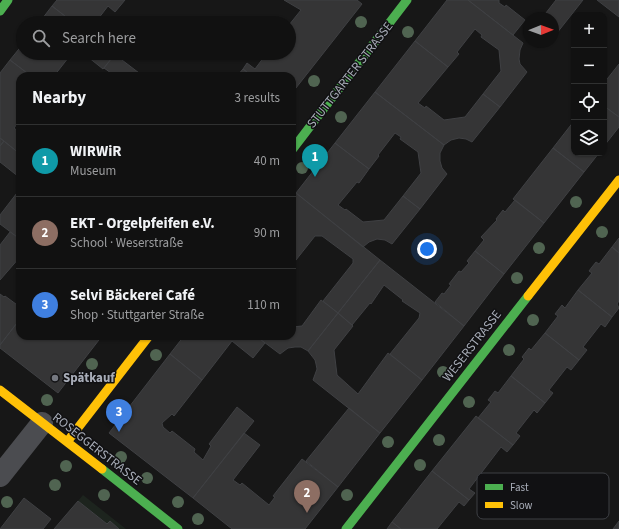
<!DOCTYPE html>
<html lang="en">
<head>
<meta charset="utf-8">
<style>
	:root { --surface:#111; --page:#1a1a1a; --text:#f1f3f6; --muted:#9c9d9f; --line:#303131; --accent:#757880 }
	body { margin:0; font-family:"Source Sans 3",sans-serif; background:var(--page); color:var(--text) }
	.controls { position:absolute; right:12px; top:12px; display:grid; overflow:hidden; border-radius:8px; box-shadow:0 1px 3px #0004 }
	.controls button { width:36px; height:36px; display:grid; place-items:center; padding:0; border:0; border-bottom:1px solid var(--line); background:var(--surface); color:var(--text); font:20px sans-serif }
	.compass { position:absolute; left:523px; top:12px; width:36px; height:36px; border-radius:50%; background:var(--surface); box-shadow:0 1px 3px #0004; rotate:89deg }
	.you { position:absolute; left:427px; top:249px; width:14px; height:14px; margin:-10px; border:3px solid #fff; border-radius:50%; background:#1a73e8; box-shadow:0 0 0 6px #1a73e833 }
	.badge { display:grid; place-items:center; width:26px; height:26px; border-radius:50%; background:var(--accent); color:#fff; font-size:13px; font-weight:700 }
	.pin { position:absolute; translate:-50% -33px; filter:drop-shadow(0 1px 2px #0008) }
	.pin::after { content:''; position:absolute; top:21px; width:14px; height:12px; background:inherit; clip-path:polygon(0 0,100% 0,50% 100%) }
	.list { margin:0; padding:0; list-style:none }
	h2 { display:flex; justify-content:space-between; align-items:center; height:52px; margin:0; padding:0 16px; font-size:17px }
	h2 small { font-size:13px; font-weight:400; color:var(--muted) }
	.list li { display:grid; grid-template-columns:26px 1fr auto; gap:12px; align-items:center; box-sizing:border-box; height:72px; padding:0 16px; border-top:1px solid var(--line) }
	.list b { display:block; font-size:15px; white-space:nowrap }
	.list p { margin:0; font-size:13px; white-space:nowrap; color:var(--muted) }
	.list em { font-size:13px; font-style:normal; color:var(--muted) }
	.icon { flex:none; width:22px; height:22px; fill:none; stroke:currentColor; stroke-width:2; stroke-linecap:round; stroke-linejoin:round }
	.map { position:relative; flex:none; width:619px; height:529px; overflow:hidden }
	.search { position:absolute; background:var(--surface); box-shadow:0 1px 3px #0004; left:16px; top:16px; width:280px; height:44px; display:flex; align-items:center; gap:10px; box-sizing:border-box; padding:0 14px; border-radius:22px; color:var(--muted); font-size:15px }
	.panel { position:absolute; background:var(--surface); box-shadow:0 1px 3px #0004; left:16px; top:72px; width:280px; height:268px; border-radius:12px }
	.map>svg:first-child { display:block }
	.green { fill:#1d241e }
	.building { fill:#353536; stroke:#3f4043 }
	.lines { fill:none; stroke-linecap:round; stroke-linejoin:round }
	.street { stroke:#4b4c50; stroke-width:22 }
	.fast { stroke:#4caf50; stroke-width:9 }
	.slow { stroke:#ffc107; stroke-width:9 }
	.tree { fill:#506451 }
	.poi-dot { fill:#757880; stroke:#111113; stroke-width:1.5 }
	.labels { text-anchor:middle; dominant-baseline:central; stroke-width:3; stroke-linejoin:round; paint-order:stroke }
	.street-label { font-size:13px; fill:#a8adb8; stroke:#111113 }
	.poi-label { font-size:13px; font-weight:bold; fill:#a8adb8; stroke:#111113; text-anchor:start }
	.key { fill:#111113; stroke:#3e4045; stroke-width:1 }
	.key-label { font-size:11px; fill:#a8adb8 }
</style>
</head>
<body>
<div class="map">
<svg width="619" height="529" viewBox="0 0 619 529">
	<rect width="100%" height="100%" fill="#171717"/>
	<path class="green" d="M83,495L126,529H119L110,521L107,524L78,501Z"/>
	<path class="building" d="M57,0H125L115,12L108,6L95,23H74L52,6Z
		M284,0H357L362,4L292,93V76H252L243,69L247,63L255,69L267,53H289V25L301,10Z
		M447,0H468L523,43L520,50L519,59L520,64L527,72L500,107L483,94L501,71L499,50L481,37L482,35L475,29L457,52L459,54L448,67L415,41Z
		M468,0H499V3L505,7L506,5L525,20L513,35Z
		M556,0H583L553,38V18H542Z
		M597,0H619V17Z
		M52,6L74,23H39Z
		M415,41L448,67L418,103L425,108L426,106L444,120L465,117L483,94L500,107L472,142L466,139L459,138L451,140L444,145L375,92Z
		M23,44V53H72L54,76H31L10,60Z
		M83,53H113L115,54L103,69Z
		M115,54L122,60L143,76H109L111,73L104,68Z
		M10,60L31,76H20V120L14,128L20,133V154L0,138V73Z
		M619,64V117L604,106V83Z
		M243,69L252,76H237Z
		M375,92L444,145L440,153V161L442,168L447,174L420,209L403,196L421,173L418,152L400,139L401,137L395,133L378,155L379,156L369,169L335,143Z
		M604,106L619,117V127L604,146Z
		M574,121V153H599L584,172L553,148Z
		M0,138L4,141L0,146Z
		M4,141L20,154L19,177L0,162V146Z
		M335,143L369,169L359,183L357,182L338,205L345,210L346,209L363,222L384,220L403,196L420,209L392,244L385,240L377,239L369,242L363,247L296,193Z
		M553,148L584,172L544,223L513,199Z
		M20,189V239L0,224V215Z
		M296,193L380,260L338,313L323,301L353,263V259L322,236H315L292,265V198Z
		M515,200L544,223L504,274L475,251L484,240L481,237L497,220L496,219L503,210L505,212Z
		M10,232L20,239V257L0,280V245Z
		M619,238V253L612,247Z
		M612,247L619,253V301L617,304L619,308L612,317L578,290L592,273L589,271L592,267L596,262L599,264Z
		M475,251L504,274L464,326L435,302L442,293L444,294L451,285L449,284L459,271L461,272L469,263L467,261Z
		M380,260L464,326L422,380L390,354L419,318L420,313L402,301L403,300L384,285L371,304L370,303L352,325L338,313Z
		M578,290L612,317L605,327L601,324L583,347L587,350L579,360L545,333L558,316L555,314L562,305L565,308Z
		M0,294L4,297L5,296L20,307V319L0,345Z
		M321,300L338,313L308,351L301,347H295L288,348L280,354L256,336H292V327L302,326Z
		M338,313L353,326L334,350L337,375L358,394L388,353L422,380L380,433L313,380L317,369L316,364L315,360L308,351Z
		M20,319V336H102L58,393L0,348V345Z
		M545,333L579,360L571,370L567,367L549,390L553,393L545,403L511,376L524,359L522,357L529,348L531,350Z
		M184,336H256L265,343L253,358L232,341L202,380L170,354Z
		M170,354L202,380L174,416L172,414L162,423L163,427L170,433L172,431L195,449L194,452L203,460L211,446L209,444L237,407L254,421L193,498L109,433Z
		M511,376L545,403L537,413L534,410L516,433L520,436L513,445L478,418L491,402L488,400L492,395L495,391L498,393Z
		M349,408L380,433L338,487L306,461Z
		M476,416L513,445L507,452L501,447L469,489L475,493L469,500L432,471Z
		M244,433L260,445L233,480L240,485L242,483L269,505L275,497L273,496L302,459L338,487L305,529H232L193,498Z
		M432,471L469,500L464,506L459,502L437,529H401L392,522Z
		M24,498L51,519L43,529H0Z
		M78,501L107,524L110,521L119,529H54Z
		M619,521V529H613Z
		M392,522L401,529H387Z"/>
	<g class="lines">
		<path class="street" d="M0,476L42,423"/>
		<path class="fast" d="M0,11L8,0
			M292,150L407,0
			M102,469L178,529
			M346,529L528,296"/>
		<path class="slow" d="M528,296L619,180
			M0,390L102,469
			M67,442L149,336"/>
	</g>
	<g class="tree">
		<circle cx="361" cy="22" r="6"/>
		<circle cx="408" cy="32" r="6"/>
		<circle cx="314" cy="81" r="6"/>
		<circle cx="341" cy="117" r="6"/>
		<circle cx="302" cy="168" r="6"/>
		<circle cx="576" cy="202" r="6"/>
		<circle cx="602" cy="232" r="6"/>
		<circle cx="539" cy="248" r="6"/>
		<circle cx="517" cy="278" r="6"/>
		<circle cx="533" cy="320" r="6"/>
		<circle cx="509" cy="350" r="6"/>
		<circle cx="156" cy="355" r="6"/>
		<circle cx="92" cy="364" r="6"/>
		<circle cx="443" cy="372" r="6"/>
		<circle cx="47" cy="400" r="6"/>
		<circle cx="469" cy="402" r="6"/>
		<circle cx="439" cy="440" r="6"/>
		<circle cx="388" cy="442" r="6"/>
		<circle cx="121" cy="457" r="6"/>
		<circle cx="420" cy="465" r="6"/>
		<circle cx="66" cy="466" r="6"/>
		<circle cx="147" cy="478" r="6"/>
		<circle cx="55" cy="485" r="6"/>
		<circle cx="104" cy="495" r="6"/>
		<circle cx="347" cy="495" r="6"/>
		<circle cx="7" cy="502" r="6"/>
		<circle cx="178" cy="502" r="6"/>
		<circle cx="198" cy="519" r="6"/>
	</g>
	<circle class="poi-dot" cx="55" cy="378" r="4"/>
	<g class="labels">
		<g class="street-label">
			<text transform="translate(350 75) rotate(-52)">STUTTGARTER STRASSE</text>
			<text transform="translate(472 346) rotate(-52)">WESERSTRASSE</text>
			<text transform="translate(97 449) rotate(38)">ROSEGGERSTRASSE</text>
		</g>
		<g class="poi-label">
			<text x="63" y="378">Spätkauf</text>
		</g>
	</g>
	<rect x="477" y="473" width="132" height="46" rx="6" class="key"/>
	<rect x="485" y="484" width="18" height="6" fill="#4caf50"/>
	<rect x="485" y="502" width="18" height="6" fill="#ffc107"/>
	<g class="key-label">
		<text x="510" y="491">Fast</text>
		<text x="510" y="509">Slow</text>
	</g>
</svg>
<div class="controls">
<button>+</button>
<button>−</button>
<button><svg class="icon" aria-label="locate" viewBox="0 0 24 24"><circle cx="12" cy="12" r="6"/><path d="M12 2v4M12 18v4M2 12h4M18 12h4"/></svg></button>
<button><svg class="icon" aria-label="layers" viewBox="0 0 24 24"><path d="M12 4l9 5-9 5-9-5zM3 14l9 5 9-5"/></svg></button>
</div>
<svg class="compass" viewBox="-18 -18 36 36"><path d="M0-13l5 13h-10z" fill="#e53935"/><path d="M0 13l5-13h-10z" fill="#9c9d9f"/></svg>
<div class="you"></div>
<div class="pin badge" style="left:315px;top:177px;background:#0f9aa8">1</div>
<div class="pin badge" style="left:307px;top:513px;background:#8d6e63">2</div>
<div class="pin badge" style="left:119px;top:432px;background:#3f7fe0">3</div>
<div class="search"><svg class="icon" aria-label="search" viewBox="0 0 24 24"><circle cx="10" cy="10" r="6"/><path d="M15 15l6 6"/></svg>Search here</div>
<section class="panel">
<h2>Nearby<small>3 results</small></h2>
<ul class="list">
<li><span class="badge" style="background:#0f9aa8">1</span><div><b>WIRWiR</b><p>Museum</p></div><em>40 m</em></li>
<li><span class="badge" style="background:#8d6e63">2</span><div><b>EKT - Orgelpfeifen e.V.</b><p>School · Weserstraße</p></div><em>90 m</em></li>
<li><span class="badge" style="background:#3f7fe0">3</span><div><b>Selvi Bäckerei Café</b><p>Shop · Stuttgarter Straße</p></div><em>110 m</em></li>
</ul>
</section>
</div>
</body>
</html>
